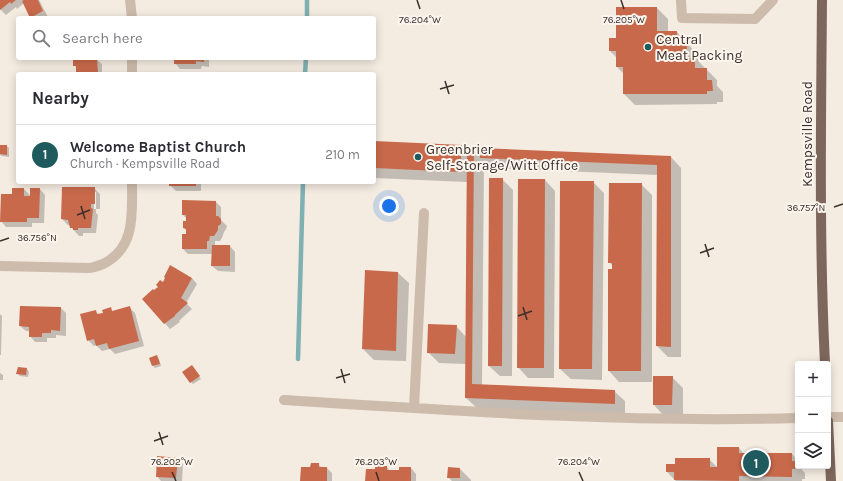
<!DOCTYPE html>
<html lang="en">
<head>
<meta charset="utf-8">
<style>
	:root { --surface:#fff; --page:#f7f7f7; --text:#2b2b33; --muted:#7c7c81; --line:#e1e1e2; --accent:#1f5a5e }
	body { margin:0; font-family:Karla,sans-serif; background:var(--page); color:var(--text) }
	.controls { position:absolute; right:12px; bottom:12px; display:grid; overflow:hidden; border-radius:4px; box-shadow:0 2px 10px #0003 }
	.controls button { width:36px; height:36px; display:grid; place-items:center; padding:0; border:0; border-bottom:1px solid var(--line); background:var(--surface); color:var(--text); font:20px sans-serif }
	.you { position:absolute; left:389px; top:206px; width:14px; height:14px; margin:-10px; border:3px solid #fff; border-radius:50%; background:#1a73e8; box-shadow:0 0 0 6px #1a73e833 }
	.badge { display:grid; place-items:center; width:26px; height:26px; border-radius:50%; background:var(--accent); color:#fff; font-size:13px; font-weight:700 }
	.pin { position:absolute; translate:-50% -50%; border:2px solid #fff; box-shadow:0 1px 4px #0006 }
	.list { margin:0; padding:0; list-style:none }
	h2 { display:flex; justify-content:space-between; align-items:center; height:52px; margin:0; padding:0 16px; font-size:17px }
	h2 small { font-size:13px; font-weight:400; color:var(--muted) }
	.list li { display:grid; grid-template-columns:26px 1fr auto; gap:12px; align-items:center; box-sizing:border-box; height:60px; padding:0 16px; border-top:1px solid var(--line) }
	.list b { display:block; font-size:15px; white-space:nowrap }
	.list p { margin:0; font-size:13px; white-space:nowrap; color:var(--muted) }
	.list em { font-size:13px; font-style:normal; color:var(--muted) }
	.icon { flex:none; width:22px; height:22px; fill:none; stroke:currentColor; stroke-width:2; stroke-linecap:round; stroke-linejoin:round }
	.map { position:relative; flex:none; width:843px; height:481px; overflow:hidden }
	.search { position:absolute; background:var(--surface); box-shadow:0 2px 10px #0003; left:16px; top:16px; width:360px; height:44px; display:flex; align-items:center; gap:10px; box-sizing:border-box; padding:0 14px; border-radius:4px; color:var(--muted); font-size:15px }
	.panel { position:absolute; background:var(--surface); box-shadow:0 2px 10px #0003; left:16px; top:72px; width:360px; height:112px; border-radius:4px }
	.map>svg:first-child { display:block }
	.shadow { fill:#0003; fill-rule:evenodd }
	.lines { fill:none; stroke-linecap:round; stroke-linejoin:round }
	.stream { stroke:#7fb0b2; stroke-width:4.5 }
	.building { fill:#c8694b }
	.minor { stroke:#cdbbac; stroke-width:10 }
	.major { stroke:#7d675c; stroke-width:10 }
	.ticks { fill:none; stroke:#3b302b; stroke-width:1.5 }
	.poi-dot { fill:#1f5a5e; stroke:#fbf5ee; stroke-width:1.5 }
	.labels { text-anchor:middle; dominant-baseline:central; stroke-width:4; stroke-linejoin:round; paint-order:stroke }
	.poi-label { font-size:14px; fill:#3b302b; stroke:#fbf5ee; text-anchor:start }
	.street-label { font-size:14px; fill:#3b302b; stroke:#fbf5ee }
	.ticks-label { font-size:10px; text-anchor:middle; fill:#3b302b; stroke:#fbf5ee; stroke-width:4; stroke-linejoin:round; paint-order:stroke }
</style>
</head>
<body>
<div class="map">
<svg width="843" height="481" viewBox="0 0 843 481">
	<rect width="100%" height="100%" fill="#f4ebe1"/>
	<path class="shadow" d="M0,0H39L48,17L32,18L24,3L17,9L16,7L6,15L0,9Z
		M657,8L668,19V32H677L698,55V61L717,80V86L723,92V102H717V104L635,105L624,94V74L617,67V58L610,51L617,39Z
		M75,58L96,59L102,64V74H77V68L74,65Z
		M175,58H209V67L202,66L201,69H180L175,63Z
		M374,142L461,146L468,152L473,148L481,156L671,157L681,168V357H668L657,346L658,175L492,168L484,160L482,385L614,391L625,401V415L477,408L466,398V364L439,363L428,352L456,326L466,337L467,182L374,178Z
		M0,146H7L9,148V157L2,156L0,155Z
		M502,179L513,190L512,376H500L489,366Z
		M545,180L555,191L554,378H528L518,367Z
		M170,182H201V191H176L170,185Z
		M593,182L604,193L602,380L571,379L560,369Z
		M641,184L652,195V382H619L609,371L613,266L609,262Z
		M94,188L100,194V209H96V213L98,215L96,233H83V236H79L71,227L70,225H68L62,219ZM94,192H96V209H94Z
		M24,189L31,196L40,189L45,195L44,223H32V227H6L1,221L13,195Z
		M216,202L221,207V220L227,226L226,229L224,232L222,238L220,241H215V246H230L235,252V272L218,271L212,266L213,254H188L183,249L187,235V231L184,228L187,222V219L183,215Z
		M366,271L398,273L409,283L406,361L374,360L363,349Z
		M192,278L197,284L186,303L192,309L182,318L179,321L180,322L170,329L143,299L163,284Z
		M129,307L135,313L144,346L115,354L110,349L102,351L96,345L94,346L88,340L95,311L99,315L105,313L110,309L113,312Z
		M61,308L66,313V336L56,335V338H47V342H35L30,336V331H26L20,326Z
		M0,314L2,316L1,355H0Z
		M157,356L159,359L161,366L155,368L153,366Z
		M27,369L29,372L28,377L20,376L17,373Z
		M194,369L201,379L193,384L191,382Z
		M0,373L3,375V380H0Z
		M672,377L683,388V416H664L654,405Z
		M739,448L744,454H792L798,460V466H802V470L805,473V479H802V481H676L667,472L709,459L718,468Z
		M177,459L183,464L182,481H161L157,476Z
		M318,464L322,468H327L332,473V481H301L311,468Z
		M387,467L390,471H400L411,468L416,474V481H366L376,470Z
		M460,469L471,480V481H452L448,477Z"/>
	<g class="lines">
		<path class="stream" d="M307,18V0
			M305,74L306,58
			M298,359L303,182"/>
	</g>
	<path class="building" d="M0,0H16L11,4L10,2L0,10Z
		M24,0H38L43,11L30,18L22,1Z
		M616,7H657V31H677V43H687V58H695V68H707V80H712L713,91H707V94H623V67H616V51H609V38H616Z
		M73,58H97L98,73L76,74V66H73Z
		M174,58H204V62L196,61V64H174Z
		M374,141L462,145L460,172L374,168Z
		M0,145H7V155L0,154Z
		M467,147H474L472,384L615,390V404L465,398Z
		M480,148L671,156V347L656,346L657,165L480,158Z
		M489,178H503L502,366H488Z
		M518,179H545L544,368H517Z
		M560,181H594L592,369H559Z
		M169,182H196V186H169Z
		M609,183H642L641,371H608V269H612V263H608Z
		M62,187H95V204H91V208L93,209L91,228H78V230H73V228H70L68,220L61,219Z
		M12,188H24V196H30V188H40L39,218H27V222H0L1,194H12Z
		M182,200L216,201V216H218L221,219V224L218,226V230L214,236H210L209,241H207V249H182V234H186V229L183,228V221H186V215H182Z
		M212,245H230V266H211Z
		M170,265L192,278L181,298L188,303L177,313L175,315V316L164,324L142,299L153,289L154,290L158,287L156,285L160,280L163,282L165,278L164,277Z
		M365,270L398,272L396,351L362,349Z
		M20,306L61,307L60,331L51,330V333H42V337H29V327L19,326Z
		M130,306L139,341L109,349L107,343L96,346L94,339L87,341L80,314L96,310L97,314L103,313L102,310L111,307L112,311Z
		M428,324L457,325L455,354L427,353Z
		M157,355L160,364L152,366L149,358Z
		M192,365L200,376L190,383L182,372Z
		M18,367L27,368L26,375L16,374Z
		M653,376H673L672,405H653Z
		M717,447H739V453H792V461H795V469H792V477L739,476V481L674,480V472H666V464H675V458H710V467H717Z
		M157,456L178,458L176,478L156,477Z
		M311,463H319V467H327V481H300L301,467H310Z
		M375,466H387V470H399V467H411V481H365L366,469H375Z
		M448,467L460,468V478H447Z"/>
	<g class="lines">
		<path class="minor" d="M130,0L132,18
			M681,0L682,18L755,19L773,0
			M132,74V58
			M0,266L88,268C93,268 98,266 103,264C136,248 132,213 132,182
			M284,400C455,411 626,423 798,418
			M414,408L424,213
			M828,417H843"/>
		<path class="major" d="M822,0C821,121 819,243 825,364
			M828,421L831,481"/>
	</g>
	<path class="ticks" d="M417,0L420,9M621,0L624,9M445,81L449,94M440,89L454,85M81,206L85,219M834,207L843,204M77,215L90,210M0,241L9,238M705,244L709,257M700,253L714,248M523,307L527,320M518,316L532,311M341,369L345,383M336,378L350,374M159,432L163,445M154,441L168,436M172,472L176,481M376,472L379,481M579,472L583,481"/>
	<g class="poi-dot">
		<circle cx="648" cy="47" r="4"/>
		<circle cx="418" cy="157" r="4"/>
	</g>
	<g class="labels">
		<g class="poi-label">
			<text x="656" y="39">Central<tspan x="656" dy="16">Meat Packing</tspan></text>
			<text x="426" y="149">Greenbrier<tspan x="426" dy="16">Self-Storage/Witt Office</tspan></text>
		</g>
		<g class="street-label">
			<text transform="translate(807 134) rotate(-90)">Kempsville Road</text>
		</g>
	</g>
	<g class="ticks-label">
		<text x="420" y="23">76.204°W</text>
		<text x="624" y="23">76.205°W</text>
		<text x="806" y="211">36.757°N</text>
		<text x="37" y="241">36.756°N</text>
		<text x="172" y="465">76.202°W</text>
		<text x="376" y="465">76.203°W</text>
		<text x="579" y="465">76.204°W</text>
	</g>
</svg>
<div class="controls">
<button>+</button>
<button>−</button>
<button><svg class="icon" aria-label="layers" viewBox="0 0 24 24"><path d="M12 4l9 5-9 5-9-5zM3 14l9 5 9-5"/></svg></button>
</div>
<div class="you"></div>
<div class="pin badge" style="left:756px;top:463px">1</div>
<div class="search"><svg class="icon" aria-label="search" viewBox="0 0 24 24"><circle cx="10" cy="10" r="6"/><path d="M15 15l6 6"/></svg>Search here</div>
<section class="panel">
<h2>Nearby<small></small></h2>
<ul class="list">
<li><span class="badge">1</span><div><b>Welcome Baptist Church</b><p>Church · Kempsville Road</p></div><em>210 m</em></li>
</ul>
</section>
</div>
</body>
</html>
